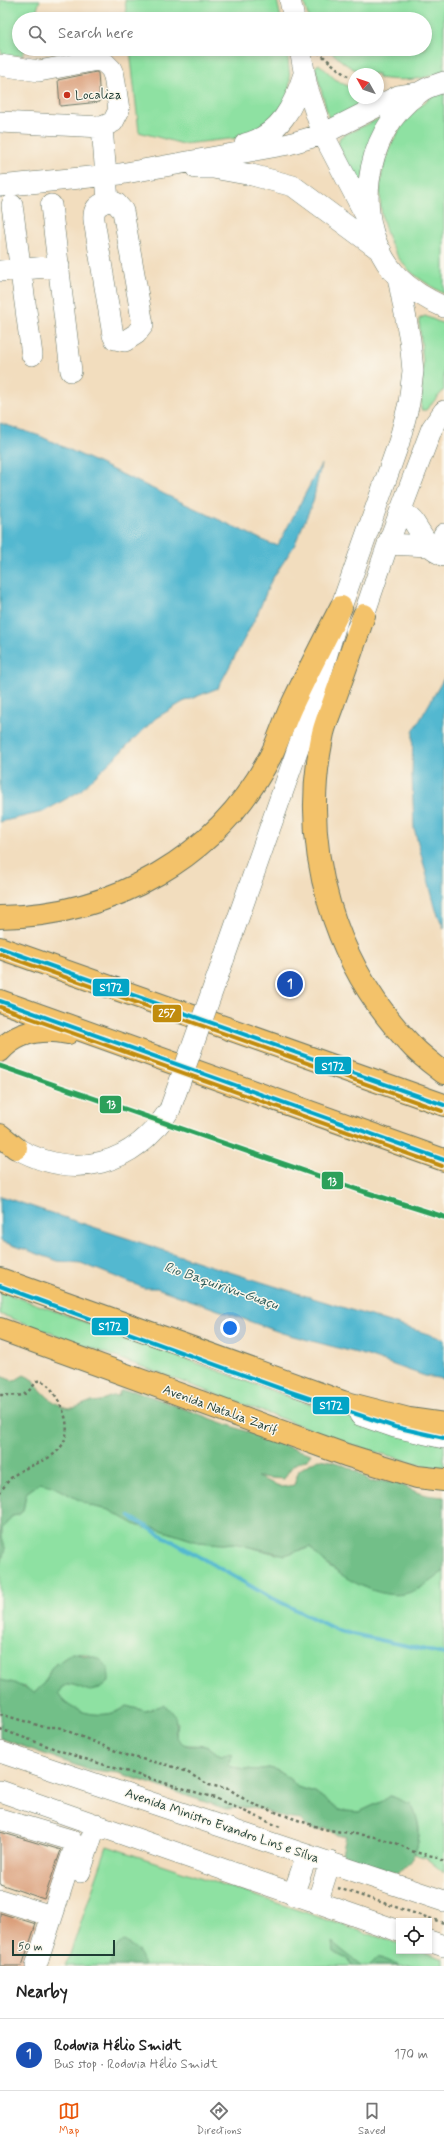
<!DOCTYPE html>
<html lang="en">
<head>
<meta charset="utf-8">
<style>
	:root { --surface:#fff; --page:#f2f2f2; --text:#222; --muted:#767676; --line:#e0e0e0; --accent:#ea580c }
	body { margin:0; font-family:Mynerve,sans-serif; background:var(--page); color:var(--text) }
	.controls { position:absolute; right:12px; bottom:12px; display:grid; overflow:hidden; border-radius:0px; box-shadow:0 2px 6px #0003 }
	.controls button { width:36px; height:36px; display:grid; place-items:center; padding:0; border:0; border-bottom:1px solid var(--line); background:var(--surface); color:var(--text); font:20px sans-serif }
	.compass { position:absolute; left:348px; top:68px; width:36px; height:36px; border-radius:50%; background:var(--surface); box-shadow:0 2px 6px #0003; rotate:310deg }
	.scale { position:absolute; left:12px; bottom:10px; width:103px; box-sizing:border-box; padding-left:4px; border:2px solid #1f3d34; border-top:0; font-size:11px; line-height:14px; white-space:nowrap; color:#1f3d34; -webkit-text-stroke:3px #fbf7ec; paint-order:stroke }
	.you { position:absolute; left:230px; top:1328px; width:14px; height:14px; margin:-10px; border:3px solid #fff; border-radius:50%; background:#1a73e8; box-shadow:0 0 0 6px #1a73e833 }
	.badge { display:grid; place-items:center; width:26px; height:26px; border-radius:50%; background:var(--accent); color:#fff; font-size:13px; font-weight:700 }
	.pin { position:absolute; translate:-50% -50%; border:2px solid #fff; box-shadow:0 1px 4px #0006 }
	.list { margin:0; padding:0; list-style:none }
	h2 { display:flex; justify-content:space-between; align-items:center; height:52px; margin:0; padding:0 16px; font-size:17px }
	h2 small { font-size:13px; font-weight:400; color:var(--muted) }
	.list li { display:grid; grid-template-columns:26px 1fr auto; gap:12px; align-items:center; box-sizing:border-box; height:72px; padding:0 16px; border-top:1px solid var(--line) }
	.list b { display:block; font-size:15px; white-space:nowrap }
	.list p { margin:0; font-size:13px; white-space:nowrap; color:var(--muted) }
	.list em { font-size:13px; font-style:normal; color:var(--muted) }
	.icon { flex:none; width:22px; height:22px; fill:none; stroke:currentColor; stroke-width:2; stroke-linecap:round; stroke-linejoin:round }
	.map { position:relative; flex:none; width:444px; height:1966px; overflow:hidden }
	.search { position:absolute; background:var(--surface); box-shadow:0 2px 6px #0003; left:12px; right:12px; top:12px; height:44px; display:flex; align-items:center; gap:10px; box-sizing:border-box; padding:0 14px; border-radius:22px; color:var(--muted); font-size:15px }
	.sheet { height:124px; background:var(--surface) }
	nav { display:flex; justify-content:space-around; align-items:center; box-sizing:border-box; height:56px; border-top:1px solid var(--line); background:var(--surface); font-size:11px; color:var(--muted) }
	nav a { display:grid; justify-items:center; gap:2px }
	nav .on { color:var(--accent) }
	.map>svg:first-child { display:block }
	.green { fill:#8ee1a2; stroke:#568f6b }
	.forest { fill:#72bf88; stroke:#487e5e }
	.water { fill:#52b8d0; stroke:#387a82 }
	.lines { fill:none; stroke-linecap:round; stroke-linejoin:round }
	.stream { stroke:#52b8d0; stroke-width:4 }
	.building { fill:#da9d78 }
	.minor-casing { stroke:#697564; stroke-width:22 }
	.major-casing { stroke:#697564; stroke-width:24 }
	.highway-casing { stroke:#697564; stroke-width:24 }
	.path { stroke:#697564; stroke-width:2.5; stroke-dasharray:3 3; stroke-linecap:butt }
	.minor { stroke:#fff; stroke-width:21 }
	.major { stroke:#f3c26a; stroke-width:22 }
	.highway { stroke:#f3c26a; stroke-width:22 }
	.minor-bridge-casing { stroke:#697564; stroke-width:22; stroke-linecap:butt }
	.minor-bridge { stroke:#fff; stroke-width:21 }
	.bus-1-casing { stroke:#fbf7ec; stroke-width:7 }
	.bus-2-casing { stroke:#fbf7ec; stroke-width:7 }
	.bus-1 { stroke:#02a4c6; stroke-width:4 }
	.bus-2 { stroke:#c18c0d; stroke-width:4 }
	.rail-1-casing { stroke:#fbf7ec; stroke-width:8 }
	.rail-1 { stroke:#2ca05a; stroke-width:5 }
	.poi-dot { fill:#c8321e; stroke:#fbf7ec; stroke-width:1.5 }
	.labels { text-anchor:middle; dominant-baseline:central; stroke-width:3; stroke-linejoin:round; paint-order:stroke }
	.poi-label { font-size:13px; fill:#1f3d34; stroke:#fbf7ec; text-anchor:start }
	.street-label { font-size:13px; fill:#1f3d34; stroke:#fbf7ec }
	.water-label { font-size:14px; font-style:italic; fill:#2c5c5b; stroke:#fbf7ec }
	.line-badge { stroke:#fbf7ec; stroke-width:1.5 }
	.badge-label { font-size:11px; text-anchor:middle; font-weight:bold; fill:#fff }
</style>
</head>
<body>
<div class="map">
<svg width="444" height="1966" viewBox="0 0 444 1966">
	<rect width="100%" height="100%" fill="#fbf7ec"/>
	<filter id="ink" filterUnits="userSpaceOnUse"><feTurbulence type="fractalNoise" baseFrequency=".025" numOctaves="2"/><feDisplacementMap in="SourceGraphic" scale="8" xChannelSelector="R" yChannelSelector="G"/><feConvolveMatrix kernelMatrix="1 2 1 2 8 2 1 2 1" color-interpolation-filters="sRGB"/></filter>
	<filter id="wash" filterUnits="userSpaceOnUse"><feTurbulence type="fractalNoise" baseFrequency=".012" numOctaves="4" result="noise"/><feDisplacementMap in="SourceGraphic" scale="16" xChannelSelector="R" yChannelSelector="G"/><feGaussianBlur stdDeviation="0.9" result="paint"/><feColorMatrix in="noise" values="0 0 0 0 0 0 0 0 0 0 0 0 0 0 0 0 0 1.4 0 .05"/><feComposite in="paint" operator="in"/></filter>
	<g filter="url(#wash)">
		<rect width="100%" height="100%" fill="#f2ddbe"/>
		<path class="green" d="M0,0H40L34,19H19V49H25L23,55L3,57L0,48Z
			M125,0H277L281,19H127Z
			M303,0H444V71C422,81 402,81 378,78V74C354,74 345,64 328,49H425V19H309Z
			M130,49H287L290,79L289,92L283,107L248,137L183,144L139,132Z
			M319,64L335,79L354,90V98H375L330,123L315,67Z
			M444,89V294C431,286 415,277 405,266C397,257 391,245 387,234C367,178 392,118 444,89Z
			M385,116L361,183L356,184L338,144L340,137Z
			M425,316L444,324V390L426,410H421L423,363L419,319Z
			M0,1291L303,1402L402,1435L444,1443V1468L426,1466L358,1447L0,1314Z
			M40,1483L52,1486L91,1506L109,1510L145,1528H155L198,1542L223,1544L234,1543L276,1554L303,1550L310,1547L329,1567L347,1578L419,1589L444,1571V1873L426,1858L415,1854C417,1847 420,1837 419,1829C419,1814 403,1798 389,1796L383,1801L359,1812L344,1811L339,1810L315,1792L297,1787L291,1780L276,1770L269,1768L255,1770L231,1767L229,1764L231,1760L228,1754L221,1756C215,1753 212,1747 205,1746C187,1743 173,1751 177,1722L155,1707L146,1711L126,1706C109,1722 67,1714 58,1693L62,1687L69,1684C92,1689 86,1697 109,1682L97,1658L87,1654L72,1653L51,1668L45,1683L34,1693L30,1692L25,1687L0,1680V1568L5,1548L2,1538V1529L12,1516L18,1515L23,1511L26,1493Z
			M107,1846L399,1944V1951H419L444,1959V1966H66Z"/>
		<path class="forest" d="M24,1375L34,1380C40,1392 58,1409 73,1408C79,1407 84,1403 91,1402C94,1401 97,1402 100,1401C107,1399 110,1395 118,1396L120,1391H136L291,1448L311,1454L307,1460C294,1461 289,1470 284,1479L257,1477L282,1487L294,1485L299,1470L318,1459C336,1460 358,1470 371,1482C396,1478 397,1484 419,1493C426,1496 436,1496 444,1497V1571C432,1580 419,1591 404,1594C375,1600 327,1570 310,1547L285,1555L234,1543L223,1544L198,1542L155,1528L136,1525L109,1510L91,1506L52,1486L40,1483L26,1493L23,1511L18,1515L12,1516L2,1529V1538L5,1548L0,1568V1376L14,1381Z
			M72,1653C91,1658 110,1653 109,1682C86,1697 92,1689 69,1684L62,1687L58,1693C67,1714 110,1722 126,1706L146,1711L163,1705C187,1718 167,1729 181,1742C188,1749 196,1744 205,1746C212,1747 215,1753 221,1756L228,1754L232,1755L229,1764L231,1767L255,1770L269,1768L276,1770L291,1780L297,1787L315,1792L339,1810L344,1811L359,1812L383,1801L389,1796C397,1797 403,1803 410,1803C425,1826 421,1859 397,1873C380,1868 355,1862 342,1853L346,1837L337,1835L325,1828C316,1833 306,1828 301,1820L285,1818L254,1807L226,1809L119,1773L86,1769L0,1738V1680L15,1683L34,1693L45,1683L51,1668Z
			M124,1941C137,1948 140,1953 144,1966H109L117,1946Z
			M332,1942L362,1966H352L348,1959L333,1952Z
			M378,1957L400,1966H369Z"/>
		<path class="water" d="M0,423L40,436L271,544L278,545L321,464L313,502L294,546L271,581L257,615L218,688L183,702L156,718L80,791L43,812L0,822Z
			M444,678V929L436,910L414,828L412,775L413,732Z
			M0,1196L220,1269L444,1339V1379L425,1376L368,1356L282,1333L157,1288H144L81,1263L58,1261L1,1241Z"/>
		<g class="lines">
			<path class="stream" d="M130,1517L268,1596L339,1631L444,1654"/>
		</g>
		<g id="blocks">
			<path class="building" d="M96,72L98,73L100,102L60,106L58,80Z
				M0,1832L61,1850L44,1899L0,1884Z
				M0,1913L36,1924L22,1966H0Z"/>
		</g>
	</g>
	<g filter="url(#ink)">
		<use href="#blocks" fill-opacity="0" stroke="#697564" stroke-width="1"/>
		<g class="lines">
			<defs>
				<path id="minor" d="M290,0L294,19
					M300,49L307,87L323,134L366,216
					M0,65L39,71L97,60L105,63L111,69L114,76L119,110L113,122L102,127
					M444,82C436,85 426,87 419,93C362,132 350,227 398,277C411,290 428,300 444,307
					M0,122L102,127L108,201L116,203L123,211L143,325L136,334L125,341L115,339L113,335L94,220C93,209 97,205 108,201
					M245,144C280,135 294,106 304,74
					M196,168H213L252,175L293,186L381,251
					M0,186L120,174L289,144L323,134L398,96L418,93
					M12,205L32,355
					M51,205L71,371
					M0,271L59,266
					M401,509L413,521L429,546L444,556
					M388,544L429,546
					M438,553L444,534
					M356,631L364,615L388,544L432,428L444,411
					M223,961L304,731L341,607L399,442L409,403L413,371L410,340L398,277
					M16,1148C75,1181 133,1166 170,1109
					M360,1415L395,1427L444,1438
					M0,1752L444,1901
					M0,1791L399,1931
					M0,1819L71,1840L75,1846L36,1966
					M80,1872L96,1824
					M293,1895L307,1855
					M0,1900L52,1916
					M317,1903L330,1862
					M429,1941L444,1946"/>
				<path id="major" d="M0,1279L343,1402L409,1419L444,1424
					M0,1329L346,1455L417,1477L444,1480"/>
				<path id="highway" d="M364,615C355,642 345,670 335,698C331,711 324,725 322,738C299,850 334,966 414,1048C423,1057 434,1065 444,1073
					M0,917C112,916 219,857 271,755C279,739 284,722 291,707C307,673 324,640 341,607
					M0,948L444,1105
					M0,1001L444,1160
					M0,1051C18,1031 43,1028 68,1033
					M0,1135L16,1148"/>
			</defs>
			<use href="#minor" class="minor-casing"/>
			<use href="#major" class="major-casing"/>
			<use href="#highway" class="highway-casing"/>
			<path class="path" d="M318,52L344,74L354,79
				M0,1395C22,1395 23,1400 37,1381C44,1379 52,1389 55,1395C70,1418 74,1445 46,1459C36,1465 25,1467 16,1474C9,1478 5,1486 0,1492
				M0,1714L44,1727H58L128,1756L168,1765L185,1771L209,1785L229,1789L250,1803L323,1829L375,1837L396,1843L414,1852L437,1857L444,1862
				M0,1729L75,1756L215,1798L280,1827
				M338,1888L444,1923"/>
			<use href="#minor" class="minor"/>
			<use href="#major" class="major"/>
			<use href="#highway" class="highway"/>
			<defs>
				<path id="minor-bridge" d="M170,1109L223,961"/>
			</defs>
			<use href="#minor-bridge" class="minor-bridge-casing"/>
			<use href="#minor-bridge" class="minor-bridge"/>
			<defs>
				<path id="bus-1" d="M0,948L444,1105
					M0,1001L444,1160
					M0,1286L279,1388L395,1427L444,1438"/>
				<path id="bus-2" d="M0,954L442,1111
					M0,1007L442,1166"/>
			</defs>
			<use href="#bus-1" class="bus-1-casing"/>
			<use href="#bus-2" class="bus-2-casing"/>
			<use href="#bus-1" class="bus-1"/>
			<use href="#bus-2" class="bus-2"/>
			<defs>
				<path id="rail-1" d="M0,1066L365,1192L444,1217"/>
			</defs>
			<use href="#rail-1" class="rail-1-casing"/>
			<use href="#rail-1" class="rail-1"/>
		</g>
	</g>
	<circle class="poi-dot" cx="67" cy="95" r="4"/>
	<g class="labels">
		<g class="poi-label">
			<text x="75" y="95">Localiza</text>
		</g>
		<g class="street-label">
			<text transform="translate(220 1410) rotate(20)">Avenida Natalia Zarif</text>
			<text transform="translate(222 1826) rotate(19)">Avenida Ministro Evandro Lins e Silva</text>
		</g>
		<g class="water-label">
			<text transform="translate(221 1286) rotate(19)">Rio Baquirivu-Guaçu</text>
		</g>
	</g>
	<g class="line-badge">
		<rect x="92" y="978" width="38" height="19" rx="4" fill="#02a4c6"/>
		<rect x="152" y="1004" width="30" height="19" rx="4" fill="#c18c0d"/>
		<rect x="314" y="1056" width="38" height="19" rx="4" fill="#02a4c6"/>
		<rect x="99" y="1095" width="23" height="19" rx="4" fill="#2ca05a"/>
		<rect x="321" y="1171" width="23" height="19" rx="4" fill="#2ca05a"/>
		<rect x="91" y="1317" width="38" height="19" rx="4" fill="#02a4c6"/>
		<rect x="312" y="1396" width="38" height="19" rx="4" fill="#02a4c6"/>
	</g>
	<g class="badge-label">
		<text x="111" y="991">S172</text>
		<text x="167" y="1017">257</text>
		<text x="333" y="1070">S172</text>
		<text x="111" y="1108">13</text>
		<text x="332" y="1185">13</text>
		<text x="110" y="1330">S172</text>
		<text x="331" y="1409">S172</text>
	</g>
</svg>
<div class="controls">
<button><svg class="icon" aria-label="locate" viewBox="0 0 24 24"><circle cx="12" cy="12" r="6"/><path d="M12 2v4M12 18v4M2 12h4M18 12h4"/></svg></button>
</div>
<svg class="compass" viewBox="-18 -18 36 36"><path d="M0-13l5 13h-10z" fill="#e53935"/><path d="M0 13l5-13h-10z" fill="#767676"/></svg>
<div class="scale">50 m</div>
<div class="you"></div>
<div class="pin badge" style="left:290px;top:984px;background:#1a4fb4">1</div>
<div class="search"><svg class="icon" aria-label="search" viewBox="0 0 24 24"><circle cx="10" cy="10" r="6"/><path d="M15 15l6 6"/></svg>Search here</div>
</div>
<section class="sheet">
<h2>Nearby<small></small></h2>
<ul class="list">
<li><span class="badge" style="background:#1a4fb4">1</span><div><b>Rodovia Hélio Smidt</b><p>Bus stop · Rodovia Hélio Smidt</p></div><em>170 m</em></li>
</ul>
</section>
<nav>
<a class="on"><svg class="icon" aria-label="map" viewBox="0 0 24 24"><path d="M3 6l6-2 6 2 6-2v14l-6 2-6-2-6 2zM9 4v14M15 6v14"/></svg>Map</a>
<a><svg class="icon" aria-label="directions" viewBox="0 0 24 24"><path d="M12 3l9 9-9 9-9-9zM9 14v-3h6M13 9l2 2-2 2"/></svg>Directions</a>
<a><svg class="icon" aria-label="saved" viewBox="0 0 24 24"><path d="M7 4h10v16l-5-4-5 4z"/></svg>Saved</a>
</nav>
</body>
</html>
